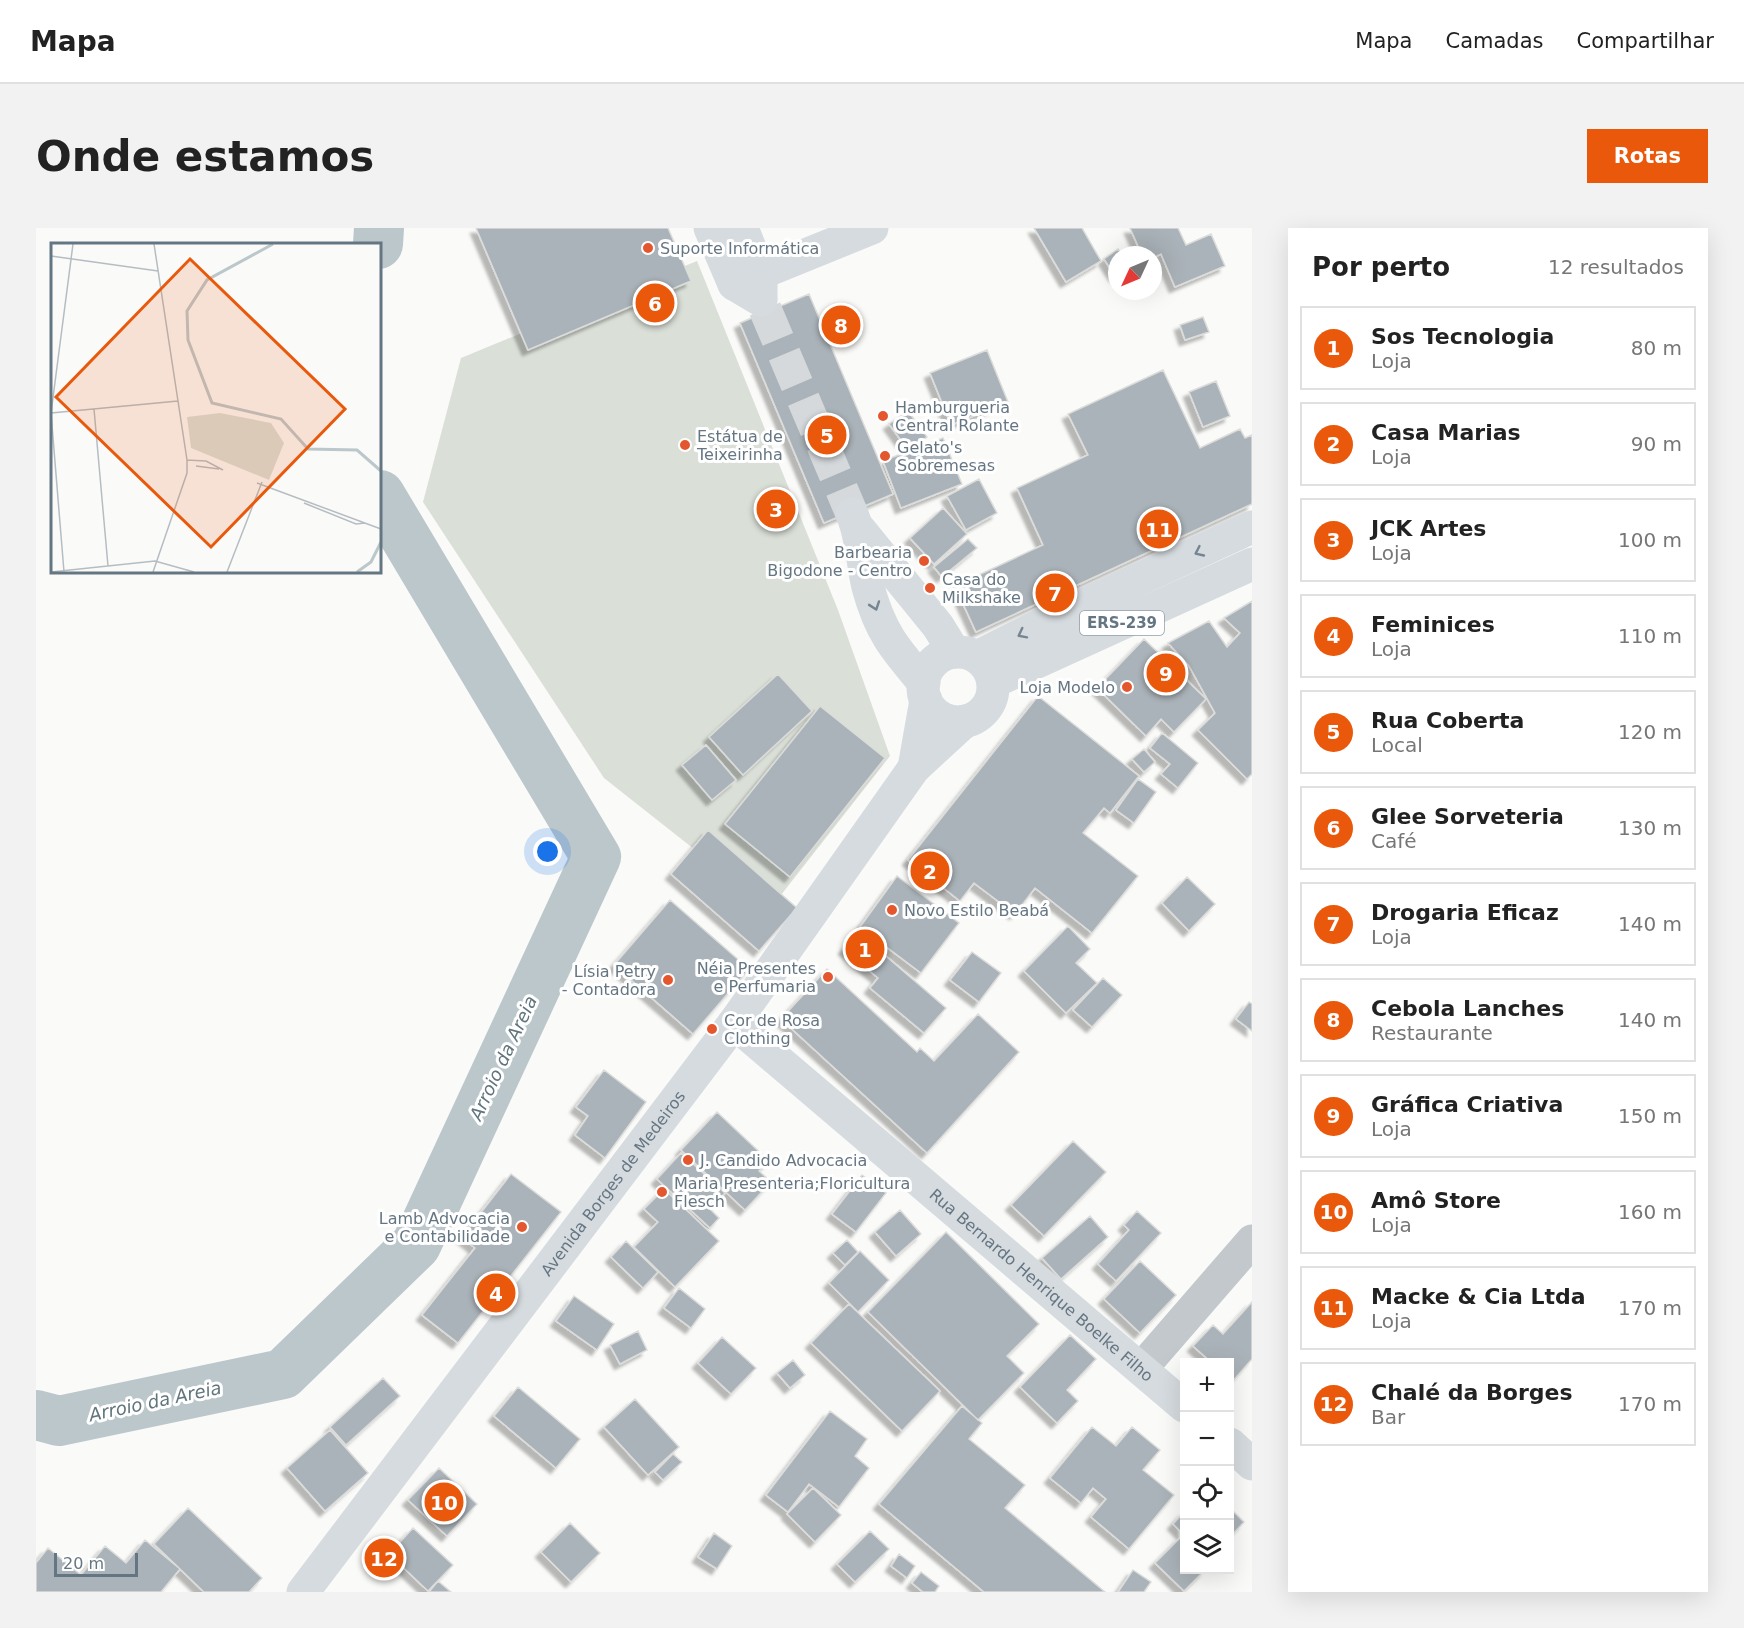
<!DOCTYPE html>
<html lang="pt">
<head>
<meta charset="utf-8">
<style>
	:root { --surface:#fff; --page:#f2f2f2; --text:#222; --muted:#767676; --line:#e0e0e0; --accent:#ea580c }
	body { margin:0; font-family:"DejaVu Sans",sans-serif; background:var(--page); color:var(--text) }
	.controls { position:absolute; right:18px; bottom:18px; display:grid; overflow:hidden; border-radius:0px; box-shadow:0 6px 24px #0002 }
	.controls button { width:54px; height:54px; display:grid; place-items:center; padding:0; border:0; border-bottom:2px solid var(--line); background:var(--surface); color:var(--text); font:30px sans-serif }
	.compass { position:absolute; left:1072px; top:18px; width:54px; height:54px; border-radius:50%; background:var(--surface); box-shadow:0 6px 24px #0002; rotate:226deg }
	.scale { position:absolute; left:18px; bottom:15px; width:84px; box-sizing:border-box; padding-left:6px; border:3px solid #657683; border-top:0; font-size:16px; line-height:21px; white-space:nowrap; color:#657683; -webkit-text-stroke:4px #fff; paint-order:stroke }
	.you { position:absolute; left:512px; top:624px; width:21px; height:21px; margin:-15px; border:4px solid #fff; border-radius:50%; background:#1a73e8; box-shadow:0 0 0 9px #1a73e833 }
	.badge { display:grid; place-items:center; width:39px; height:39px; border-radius:50%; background:var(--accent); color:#fff; font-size:20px; font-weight:700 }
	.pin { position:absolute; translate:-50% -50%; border:3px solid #fff; box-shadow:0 2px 6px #0006 }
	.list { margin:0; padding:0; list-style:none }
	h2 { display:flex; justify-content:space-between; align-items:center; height:78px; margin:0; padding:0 24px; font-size:26px }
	h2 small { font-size:20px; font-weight:400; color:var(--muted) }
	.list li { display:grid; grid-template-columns:39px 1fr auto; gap:18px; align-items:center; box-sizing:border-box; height:84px; margin:0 12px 12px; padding:0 12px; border:2px solid var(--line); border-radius:0px }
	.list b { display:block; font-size:22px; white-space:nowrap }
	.list p { margin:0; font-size:20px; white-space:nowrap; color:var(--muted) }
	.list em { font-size:20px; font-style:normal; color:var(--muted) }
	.icon { flex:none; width:33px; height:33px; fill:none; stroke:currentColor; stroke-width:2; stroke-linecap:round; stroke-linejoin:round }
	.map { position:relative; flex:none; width:1216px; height:1364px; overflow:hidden; border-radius:0px }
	header { display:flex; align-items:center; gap:36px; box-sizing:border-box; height:84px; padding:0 30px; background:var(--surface); border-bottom:2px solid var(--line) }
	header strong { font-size:28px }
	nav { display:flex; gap:33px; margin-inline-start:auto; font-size:21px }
	.intro { display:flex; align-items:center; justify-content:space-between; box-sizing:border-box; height:144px; padding:0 36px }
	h1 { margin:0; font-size:42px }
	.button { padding:15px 27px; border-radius:0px; background:var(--accent); color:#fff; font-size:21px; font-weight:700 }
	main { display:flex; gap:36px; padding:0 36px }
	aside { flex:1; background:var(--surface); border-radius:0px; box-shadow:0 6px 24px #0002 }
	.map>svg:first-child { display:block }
	.green { fill:#dadfd7 }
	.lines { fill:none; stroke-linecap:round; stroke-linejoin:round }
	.river { stroke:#bbc7cb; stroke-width:50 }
	.building { fill:#aab3b9; stroke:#dcdcda; stroke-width:1.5; filter:url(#shadow) }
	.secondary-tunnel { stroke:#d5d9db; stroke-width:33; stroke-dasharray:33 16; stroke-linecap:butt }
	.street { stroke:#c3c8cc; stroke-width:33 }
	.secondary { stroke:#d6dbdf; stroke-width:33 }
	.primary { stroke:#d6dbdf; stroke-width:33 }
	.oneway { stroke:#768591 }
	.poi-dot { fill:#e4572e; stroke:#fff; stroke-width:2 }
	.labels { text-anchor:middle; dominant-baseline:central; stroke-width:6; stroke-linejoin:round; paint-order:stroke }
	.shield { fill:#fff; stroke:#939fa8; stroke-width:1.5 }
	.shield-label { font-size:15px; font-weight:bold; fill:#657683 }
	.poi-label { font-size:16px; fill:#657683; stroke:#fff; text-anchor:start }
	.street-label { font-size:16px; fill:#657683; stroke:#fff }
	.water-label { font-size:18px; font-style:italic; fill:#60757c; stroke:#fff }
	.inset-river { fill:none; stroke:#bbc7cb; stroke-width:3 }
	.inset-road { fill:none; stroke:#b5bdc2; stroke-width:1.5 }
	.view { fill:#e8590c; fill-opacity:0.15; stroke:#e8590c; stroke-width:3 }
	.inset-edge { fill:none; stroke:#657683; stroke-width:3 }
</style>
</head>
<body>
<header>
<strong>Mapa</strong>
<nav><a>Mapa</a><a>Camadas</a><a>Compartilhar</a></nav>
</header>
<div class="intro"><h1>Onde estamos</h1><a class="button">Rotas</a></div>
<main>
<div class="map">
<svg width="1216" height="1364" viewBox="0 0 1216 1364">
	<defs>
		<filter id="shadow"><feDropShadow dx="-5.5" dy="5.5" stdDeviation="1.5" flood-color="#0004"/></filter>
	</defs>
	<rect width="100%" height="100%" fill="#fafaf8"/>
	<path class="green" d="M661,33L802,382L854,528L734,681L568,550L387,274L425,130Z"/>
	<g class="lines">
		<path class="river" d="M342,16L343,0
			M0,1187L23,1193L247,1146L380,1017L560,629L344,267"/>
	</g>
	<path class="building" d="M440,0H632L655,53L492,122Z
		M998,0H1046L1065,33L1030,54Z
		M1094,0H1142L1150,17L1175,6L1189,38L1139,59L1125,26L1117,30V27H1106Z
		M1082,21L1086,27H1081L1079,48L1068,31Z
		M773,66L857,266L788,295L704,95Z
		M1167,89L1173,104L1149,112L1144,97Z
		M951,122L972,174L915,197L894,145Z
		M1127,142L1164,220L1204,201L1209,210L1216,207V276L940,404L919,358L1007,317L981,260L1052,227L1032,186Z
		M1180,153L1194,188L1167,199L1153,164Z
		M872,183L891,209L872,222L853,196Z
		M907,210L926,256L865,280L847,233Z
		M943,251L961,285L930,302L911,268Z
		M907,280L931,306L898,336L874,310Z
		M932,311L941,320L906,349L898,339Z
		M1216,373V546L1211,551L1162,502L1179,485L1153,438L1132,415L1173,393L1191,419L1204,405L1188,390Z
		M1108,411L1170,471L1138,504L1125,491L1110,508L1061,460Z
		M742,446L776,483L707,547L673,509Z
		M1002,468L1103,548L1074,585L1068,580L1047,605L1102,648L1056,705L999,660L979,686L938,655L924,673L872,632Z
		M784,478L849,530L754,649L689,596Z
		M1126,505L1162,535L1142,560L1125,546L1134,536L1114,520Z
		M670,517L700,552L676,572L646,537Z
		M1108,521L1119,534L1108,544L1096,531Z
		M1102,551L1120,564L1098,595L1080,582Z
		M672,602L761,680L723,723L635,646Z
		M861,648L923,695L885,745L824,699Z
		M1151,649L1179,676L1153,703L1126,675Z
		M634,672L713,741L657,806L578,737Z
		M1032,698L1054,721L1040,735L1061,755L1030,785L988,743Z
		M822,704L910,780L888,805L834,760L842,750L808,721Z
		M936,724L965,745L943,774L914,752Z
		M791,741L881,824L884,820L898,833L942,786L983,824L891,925L745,791Z
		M1067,750L1086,767L1056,799L1037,782Z
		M1213,774L1216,776V803L1200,791Z
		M568,842L610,874L569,930L539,907L552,888L540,879Z
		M681,884L733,933L723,943L735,954L709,982L645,922Z
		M1037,913L1070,944L1008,1008L975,977Z
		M645,925L689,965L674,981L683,990L674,1000L621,951Z
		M475,946L525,984L422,1115L386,1087L439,1020L426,1009Z
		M826,947L850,965L820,1004L796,986Z
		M628,961L683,1013L639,1059L598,1019L622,994L608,981Z
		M864,982L885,1006L860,1028L839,1004Z
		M1101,983L1125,1005L1080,1053L1062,1036L1093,1002L1088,997Z
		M1054,988L1072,1009L1025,1051L1006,1030Z
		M910,1004L1003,1096L971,1128L988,1145L942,1192L832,1084Z
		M811,1012L822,1024L809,1037L797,1025Z
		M590,1013L622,1044L607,1060L575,1029Z
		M824,1023L853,1052L822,1084L793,1055Z
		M1104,1033L1140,1067L1104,1105L1068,1071Z
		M643,1060L669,1081L655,1100L628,1080Z
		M538,1068L578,1096L561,1122L520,1093Z
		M1216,1074V1131L1196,1154L1194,1134H1175L1157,1118L1177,1097L1187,1106Z
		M813,1076L904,1163L866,1203L775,1115Z
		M602,1103L611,1122L584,1136L574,1117Z
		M1034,1107L1060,1131L1031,1162L1042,1173L1021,1195L984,1159Z
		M686,1109L720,1140L695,1166L662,1135Z
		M757,1132L769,1147L754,1160L741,1145Z
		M347,1150L364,1168L310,1217L294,1199Z
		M482,1159L544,1211L520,1240L458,1188Z
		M599,1171L643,1219L612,1247L568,1199Z
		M926,1178L946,1195L933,1211L989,1257L969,1280L1069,1364H948L843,1276Z
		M794,1183L831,1211L819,1228L833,1240L803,1279L773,1256L752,1284L730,1267Z
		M1056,1199L1080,1218L1096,1199L1124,1222L1107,1242L1138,1267L1093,1321L1055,1289L1070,1271L1057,1260L1045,1275L1014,1250Z
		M294,1202L332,1245L289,1283L251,1240Z
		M637,1226L646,1234L627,1252L619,1244Z
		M403,1240L441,1276L411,1308L372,1272Z
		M777,1260L805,1287L779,1314L751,1286Z
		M152,1280L226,1350L213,1364H168L118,1316Z
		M1194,1280L1208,1294L1194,1309Z
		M1148,1284V1307L1137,1296Z
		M534,1295L564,1325L535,1354L505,1324Z
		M377,1300L417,1337L392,1363L353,1326Z
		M834,1303L853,1321L819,1354L801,1336Z
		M678,1305L696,1318L681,1341L662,1329Z
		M1145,1309L1148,1312V1342H1169L1148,1363L1119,1335Z
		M109,1312L144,1341L125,1364H0V1335L12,1320L45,1347L69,1318L90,1335Z
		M863,1326L879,1338L871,1350L855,1338Z
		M1097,1342L1115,1354L1108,1364H1082Z
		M885,1344L903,1358L899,1364H887L876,1355Z
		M402,1353L415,1364H393Z"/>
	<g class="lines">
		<path class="secondary-tunnel" d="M729,81L816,286"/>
		<path class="street" d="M1105,1141L1216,1013"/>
		<g class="secondary">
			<path d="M674,0L698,56L725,72"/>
			<path d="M706,0L725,47V69"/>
			<path d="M698,56L836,0"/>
			<path d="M816,286C826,309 826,334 832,359C844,404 859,421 888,455"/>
			<path d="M824,302L902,398L918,424"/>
			<path d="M878,540L890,472"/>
			<path id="s1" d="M698,795L1148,1178"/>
			<path d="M1194,1216L1216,1236"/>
			<path id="s2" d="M267,1364L698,795L878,540L929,493"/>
		</g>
		<path class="primary" d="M887 459a35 35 0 1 1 70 0a35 35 0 1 1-70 0Z
			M941,429L1008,395L1216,299
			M957,454L1216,336"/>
	</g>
	<defs><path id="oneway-chevron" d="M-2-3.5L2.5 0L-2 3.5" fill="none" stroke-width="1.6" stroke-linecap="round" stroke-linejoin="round" transform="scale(1.5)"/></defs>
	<g class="oneway">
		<use href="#oneway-chevron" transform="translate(1163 324) rotate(155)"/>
		<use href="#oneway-chevron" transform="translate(839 378) rotate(71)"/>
		<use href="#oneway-chevron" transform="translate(986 406) rotate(153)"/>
	</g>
	<g class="poi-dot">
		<circle cx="612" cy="20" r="6"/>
		<circle cx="847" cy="188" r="6"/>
		<circle cx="649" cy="217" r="6"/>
		<circle cx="849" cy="228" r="6"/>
		<circle cx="888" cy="333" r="6"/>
		<circle cx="894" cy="360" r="6"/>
		<circle cx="1091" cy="459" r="6"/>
		<circle cx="856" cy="682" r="6"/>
		<circle cx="792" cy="749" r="6"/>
		<circle cx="632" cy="752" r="6"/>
		<circle cx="676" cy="801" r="6"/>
		<circle cx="652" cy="932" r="6"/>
		<circle cx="626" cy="964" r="6"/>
		<circle cx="486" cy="999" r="6"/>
	</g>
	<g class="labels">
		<rect class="shield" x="1044" y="383" width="84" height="24" rx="4.5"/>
		<g class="shield-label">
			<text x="1086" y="395">ERS-239</text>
		</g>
		<g class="poi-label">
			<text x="624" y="20">Suporte Informática</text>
			<text x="859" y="179">Hamburgueria<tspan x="859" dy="18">Central Rolante</tspan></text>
			<text x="661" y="208">Estátua de<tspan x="661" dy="18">Teixeirinha</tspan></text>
			<text x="861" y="219">Gelato's<tspan x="861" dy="18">Sobremesas</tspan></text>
			<text x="876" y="324" text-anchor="end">Barbearia<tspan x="876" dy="18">Bigodone - Centro</tspan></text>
			<text x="906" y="351">Casa do<tspan x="906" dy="18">Milkshake</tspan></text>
			<text x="1079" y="459" text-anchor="end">Loja Modelo</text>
			<text x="868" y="682">Novo Estilo Beabá</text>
			<text x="780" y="740" text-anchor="end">Néia Presentes<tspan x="780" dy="18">e Perfumaria</tspan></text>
			<text x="620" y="743" text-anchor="end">Lísia Petry<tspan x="620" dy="18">- Contadora</tspan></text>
			<text x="688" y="792">Cor de Rosa<tspan x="688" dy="18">Clothing</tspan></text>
			<text x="664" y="932">J. Candido Advocacia</text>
			<text x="638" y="955">Maria Presenteria;Floricultura<tspan x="638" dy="18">Flesch</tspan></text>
			<text x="474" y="990" text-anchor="end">Lamb Advocacia<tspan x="474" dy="18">e Contabilidade</tspan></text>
		</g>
		<g class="street-label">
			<text stroke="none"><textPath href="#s2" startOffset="513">Avenida Borges de Medeiros</textPath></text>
			<text stroke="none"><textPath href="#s1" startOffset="404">Rua Bernardo Henrique Boelke Filho</textPath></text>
		</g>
		<g class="water-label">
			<text transform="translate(467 830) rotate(-65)">Arroio da Areia</text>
			<text transform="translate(119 1173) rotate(-12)">Arroio da Areia</text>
		</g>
	</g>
	<g transform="translate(15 15)">
		<rect width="330" height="330" fill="#fafaf8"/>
		<path d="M169,170L220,180L233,200L218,237L140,205L136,174Z" fill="#dadfd7"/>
		<path class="inset-river" d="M222,1L156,37L136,68L137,97L161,160L230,176L257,206L306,207L330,228M306,329L320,319L330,299"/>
		<path class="inset-road" d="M103,1L136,217M0,13L107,28M43,166L57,323M0,170L127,158M145,223L168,226M206,240L330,286M253,260L305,281L314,280M0,329L104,318L143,329M13,329L0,170L22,1M102,329L136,230V217L155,218L172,227M176,329L211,239"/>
		<path class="view" d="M139,16L294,166L160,304L5,154Z"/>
		<rect width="330" height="330" class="inset-edge"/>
	</g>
</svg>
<div class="controls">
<button>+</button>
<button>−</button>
<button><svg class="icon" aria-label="locate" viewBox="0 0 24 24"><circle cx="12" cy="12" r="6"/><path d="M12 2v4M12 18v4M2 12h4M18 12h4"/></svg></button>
<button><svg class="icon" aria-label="layers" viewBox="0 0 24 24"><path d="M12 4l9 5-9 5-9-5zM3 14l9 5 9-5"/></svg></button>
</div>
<svg class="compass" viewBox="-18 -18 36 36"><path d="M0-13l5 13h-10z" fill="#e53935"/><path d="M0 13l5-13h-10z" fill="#767676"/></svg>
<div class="scale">20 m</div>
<div class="you"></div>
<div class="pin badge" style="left:829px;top:721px">1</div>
<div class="pin badge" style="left:894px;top:643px">2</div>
<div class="pin badge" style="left:740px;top:281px">3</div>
<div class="pin badge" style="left:460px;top:1065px">4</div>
<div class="pin badge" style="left:791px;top:207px">5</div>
<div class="pin badge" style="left:619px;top:75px">6</div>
<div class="pin badge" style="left:1019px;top:365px">7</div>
<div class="pin badge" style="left:805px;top:97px">8</div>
<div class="pin badge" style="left:1130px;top:445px">9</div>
<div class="pin badge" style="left:408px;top:1274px">10</div>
<div class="pin badge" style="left:1123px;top:301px">11</div>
<div class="pin badge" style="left:348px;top:1330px">12</div>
</div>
<aside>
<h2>Por perto<small>12 resultados</small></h2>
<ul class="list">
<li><span class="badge">1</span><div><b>Sos Tecnologia</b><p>Loja</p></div><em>80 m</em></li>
<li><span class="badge">2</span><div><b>Casa Marias</b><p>Loja</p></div><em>90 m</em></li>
<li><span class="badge">3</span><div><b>JCK Artes</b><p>Loja</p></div><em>100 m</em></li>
<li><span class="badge">4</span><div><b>Feminices</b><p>Loja</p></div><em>110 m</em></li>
<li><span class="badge">5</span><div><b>Rua Coberta</b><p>Local</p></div><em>120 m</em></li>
<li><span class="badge">6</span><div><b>Glee Sorveteria</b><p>Café</p></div><em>130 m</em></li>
<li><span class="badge">7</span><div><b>Drogaria Eficaz</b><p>Loja</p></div><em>140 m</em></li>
<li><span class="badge">8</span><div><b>Cebola Lanches</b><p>Restaurante</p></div><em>140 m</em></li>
<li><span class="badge">9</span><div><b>Gráfica Criativa</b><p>Loja</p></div><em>150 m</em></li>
<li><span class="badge">10</span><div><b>Amô Store</b><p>Loja</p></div><em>160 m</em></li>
<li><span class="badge">11</span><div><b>Macke &amp; Cia Ltda</b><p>Loja</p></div><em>170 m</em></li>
<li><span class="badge">12</span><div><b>Chalé da Borges</b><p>Bar</p></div><em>170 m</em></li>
</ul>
</aside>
</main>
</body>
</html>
